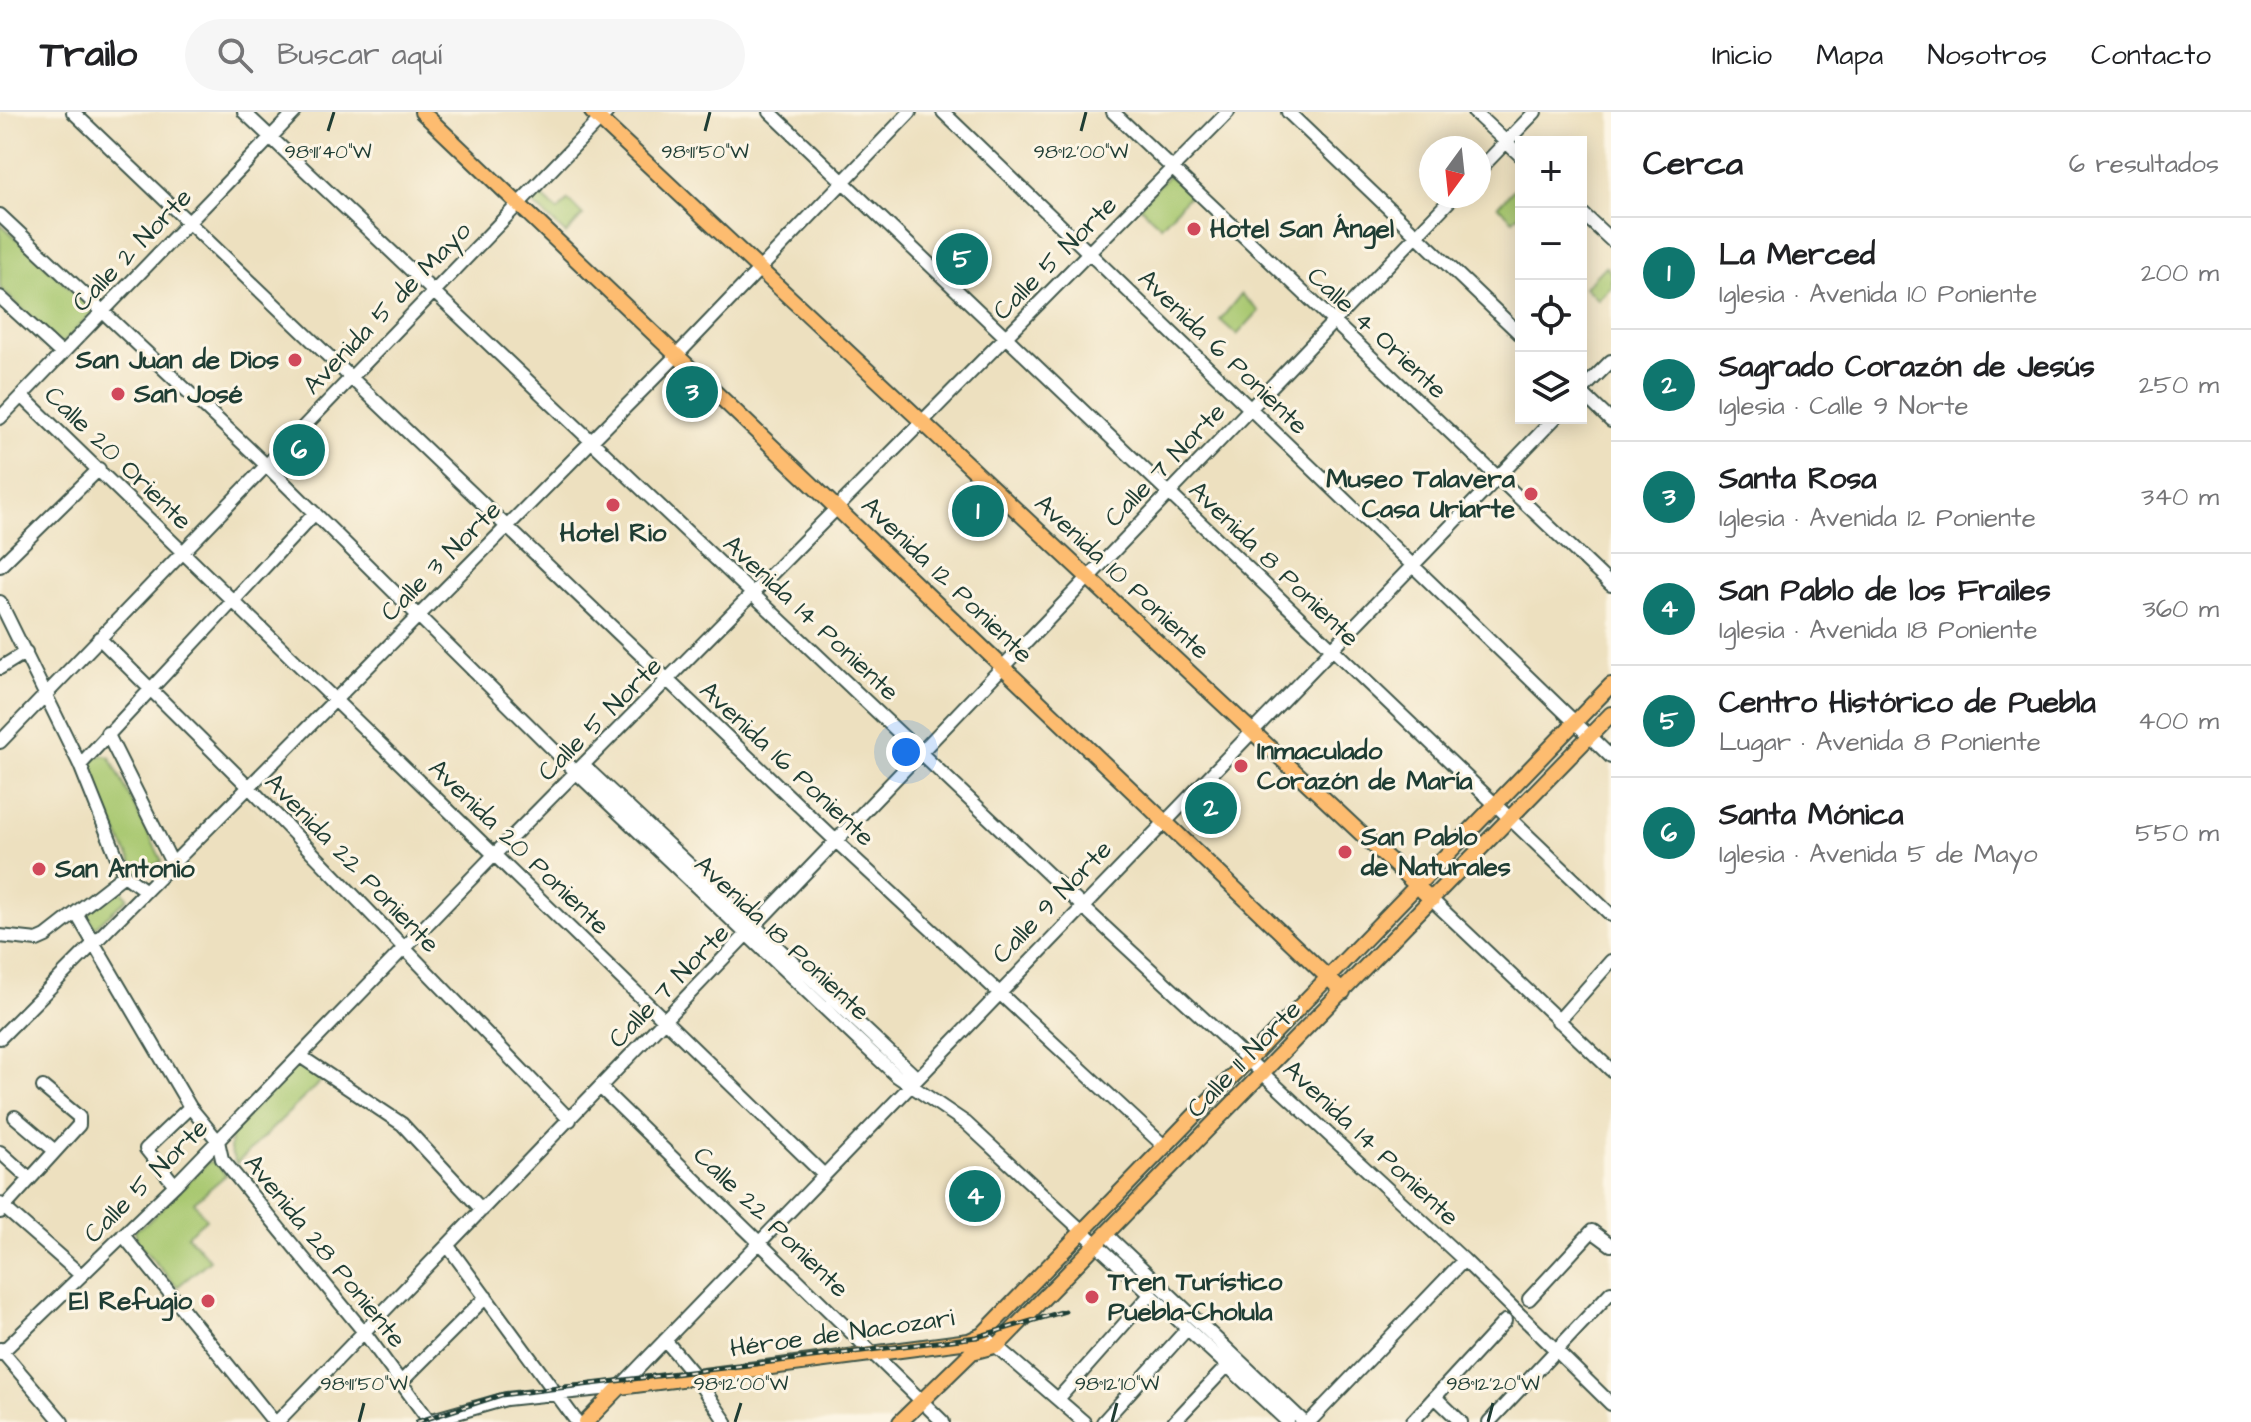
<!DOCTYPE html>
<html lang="es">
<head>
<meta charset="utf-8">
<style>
	:root { --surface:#fff; --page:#f6f6f6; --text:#202124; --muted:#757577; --line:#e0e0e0; --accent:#0f766e }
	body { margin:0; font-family:"Architects Daughter",sans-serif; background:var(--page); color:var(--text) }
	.controls { position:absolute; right:24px; top:24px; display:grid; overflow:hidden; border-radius:0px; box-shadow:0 4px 20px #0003 }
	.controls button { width:72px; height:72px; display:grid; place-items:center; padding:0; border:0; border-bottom:2px solid var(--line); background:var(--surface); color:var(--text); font:40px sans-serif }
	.compass { position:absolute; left:1419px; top:24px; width:72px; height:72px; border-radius:50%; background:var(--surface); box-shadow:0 4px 20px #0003; rotate:195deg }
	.you { position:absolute; left:906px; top:640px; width:28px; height:28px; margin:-20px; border:6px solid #fff; border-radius:50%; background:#1a73e8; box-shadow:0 0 0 12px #1a73e833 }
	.badge { display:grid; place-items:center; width:52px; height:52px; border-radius:50%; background:var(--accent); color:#fff; font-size:26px; font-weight:700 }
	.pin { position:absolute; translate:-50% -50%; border:4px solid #fff; box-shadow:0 2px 8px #0006 }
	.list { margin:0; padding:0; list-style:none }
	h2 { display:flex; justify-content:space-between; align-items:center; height:104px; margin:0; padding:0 32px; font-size:34px }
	h2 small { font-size:26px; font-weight:400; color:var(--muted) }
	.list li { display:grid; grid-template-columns:52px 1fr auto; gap:24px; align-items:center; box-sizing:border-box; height:112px; padding:0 32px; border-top:2px solid var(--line) }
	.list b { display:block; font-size:30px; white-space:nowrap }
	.list p { margin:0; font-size:26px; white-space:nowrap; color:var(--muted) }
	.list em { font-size:26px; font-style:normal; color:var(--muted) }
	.icon { flex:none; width:44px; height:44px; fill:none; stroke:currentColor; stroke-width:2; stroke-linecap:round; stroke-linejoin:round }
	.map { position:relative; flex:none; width:1611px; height:1310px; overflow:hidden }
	header { display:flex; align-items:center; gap:48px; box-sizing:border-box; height:112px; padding:0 40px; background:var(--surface); border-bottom:2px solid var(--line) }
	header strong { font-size:38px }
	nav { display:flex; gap:44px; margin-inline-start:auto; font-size:28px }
	.search { width:560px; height:72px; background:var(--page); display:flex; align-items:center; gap:20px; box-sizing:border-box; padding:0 28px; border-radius:44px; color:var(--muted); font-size:30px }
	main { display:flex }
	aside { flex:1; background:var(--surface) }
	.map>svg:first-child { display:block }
	.green { fill:#a8c870; stroke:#648252; stroke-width:2 }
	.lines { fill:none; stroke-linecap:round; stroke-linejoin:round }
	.minor-casing { stroke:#3e5549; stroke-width:16 }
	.major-casing { stroke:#3e5549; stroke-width:18 }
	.minor { stroke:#fff; stroke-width:12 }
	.major { stroke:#fdbc6f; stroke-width:14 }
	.rail-casing { stroke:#1f3d34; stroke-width:5 }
	.rail { stroke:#fcf5e5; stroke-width:2; stroke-dasharray:6; stroke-linecap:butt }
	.ticks { fill:none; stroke:#1f3d34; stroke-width:3 }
	.poi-dot { fill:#d1495b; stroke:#fcf5e5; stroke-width:3 }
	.labels { text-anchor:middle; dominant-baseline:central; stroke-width:6; stroke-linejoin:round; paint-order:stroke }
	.poi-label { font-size:26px; font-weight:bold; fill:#1f3d34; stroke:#fcf5e5; text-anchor:start }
	.street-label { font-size:26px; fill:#1f3d34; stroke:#fcf5e5 }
	.ticks-label { font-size:20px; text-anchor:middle; fill:#1f3d34; stroke:#fcf5e5; stroke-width:6; stroke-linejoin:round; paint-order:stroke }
</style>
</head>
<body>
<header>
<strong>Trailo</strong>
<div class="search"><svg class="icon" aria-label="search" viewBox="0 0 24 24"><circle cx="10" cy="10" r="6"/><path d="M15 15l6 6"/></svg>Buscar aquí</div>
<nav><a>Inicio</a><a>Mapa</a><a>Nosotros</a><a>Contacto</a></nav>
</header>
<main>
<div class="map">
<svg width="1611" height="1310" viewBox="0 0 1611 1310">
	<rect width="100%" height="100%" fill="#fcf5e5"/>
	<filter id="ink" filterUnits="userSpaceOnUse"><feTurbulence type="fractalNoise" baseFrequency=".0125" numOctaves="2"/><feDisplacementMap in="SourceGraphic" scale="16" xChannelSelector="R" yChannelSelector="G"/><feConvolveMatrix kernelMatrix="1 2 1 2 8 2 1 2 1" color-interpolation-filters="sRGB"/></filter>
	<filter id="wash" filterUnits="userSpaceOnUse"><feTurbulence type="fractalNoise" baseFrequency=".006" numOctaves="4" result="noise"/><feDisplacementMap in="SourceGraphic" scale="32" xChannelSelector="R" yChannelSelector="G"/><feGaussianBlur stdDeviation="1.8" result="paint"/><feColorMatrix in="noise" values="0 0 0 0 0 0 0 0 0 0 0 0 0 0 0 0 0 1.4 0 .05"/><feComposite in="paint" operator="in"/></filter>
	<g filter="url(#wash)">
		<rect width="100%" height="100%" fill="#ede0bf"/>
		<path class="green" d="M1169,63L1190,83L1161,114L1139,94Z
			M1515,76L1521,82V100L1513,108L1498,94Z
			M538,81L558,99L568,88L583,103L566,122L530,89Z
			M0,111L94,199L61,233L0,176Z
			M1605,154L1611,161V175L1598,188L1585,175Z
			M1241,182L1259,199L1237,223L1220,208Z
			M100,643L110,645L162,749L137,761L88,662L92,645Z
			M118,773L128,786L95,815L85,802Z
			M303,950L324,966L236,1052L230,1038L231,1022L292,955Z
			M208,1050H215L226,1063L194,1090L206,1107L187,1123L210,1148L177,1175L137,1130L135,1118L147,1111Z"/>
	</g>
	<g filter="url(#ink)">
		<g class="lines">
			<defs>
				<path id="minor" d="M73,0L838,731L1164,1034
					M244,0L1082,794L1464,1148L1611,1292
					M770,0L1611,803
					M943,0L1611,645
					M1113,0L1611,473
					M1288,0L1521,223
					M1474,0L1521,44
					M1479,58L1535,0
					M1581,100L1611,128
					M0,103L266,353L578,662L857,927L897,964L966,1011L1288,1310
					M0,185L62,242
					M1581,279L1611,249
					M1581,280L1611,309
					M22,284L824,1063
					M0,306L295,0
					M0,454L99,357
					M0,490L80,653L124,763L146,779
					M99,526L249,675L570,1008
					M0,556L26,540
					M107,621L172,751
					M0,630L607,0
					M80,653L315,401
					M585,655L917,966
					M1432,788L1611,958
					M76,801L190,995L218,1029L222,1047L364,1220L430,1310
					M0,824L37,828L46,824L124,763
					M1558,909L1611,849
					M0,926L677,243L910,0
					M300,944L402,1012L482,1098
					M601,976L943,1310
					M15,1005L55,1039
					M0,1040L30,1067
					M175,1073L146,1037L190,995
					M0,1092L81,1163
					M0,1100L79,1013V1005L43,975
					M123,1123L274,1310
					M1107,1123L1304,1310
					M448,1134L577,1310
					M1529,1187L1592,1119L1611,1133
					M665,1228L691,1259L726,1310
					M989,1228L1084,1310
					M0,1237L62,1310
					M0,1242L175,1073L495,742L1228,0
					M401,1270L486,1185
					M1435,1285L1461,1310
					M1058,1287L1150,1183
					M277,1310C671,903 1061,493 1454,84
					M425,1310L506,1287L620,1275L1555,306
					M1103,1310L1187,1217
					M1174,1310L1227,1254
					M1309,1310L1464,1148
					M1412,1310L1505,1209
					M1489,1310L1611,1180"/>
				<path id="major" d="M422,0L1343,880
					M592,0L1432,788
					M586,1310L620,1275L969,1229L982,1223L1611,573
					M900,1310L972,1240L998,1233L1611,602"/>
			</defs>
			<use href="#minor" class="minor-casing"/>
			<use href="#major" class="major-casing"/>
			<use href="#minor" class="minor"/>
			<use href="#major" class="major"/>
			<defs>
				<path id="rail" d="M417,1310L501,1283L977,1225L1065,1199"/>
			</defs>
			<use href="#rail" class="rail-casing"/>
			<use href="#rail" class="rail"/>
		</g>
	</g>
	<path class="ticks" d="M328,19L334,0M705,19L710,0M1081,19L1086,0M359,1310L364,1291M735,1310L741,1291M1112,1310L1117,1291M1488,1310L1493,1291"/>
	<g class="poi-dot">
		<circle cx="1194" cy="117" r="8"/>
		<circle cx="295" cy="248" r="8"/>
		<circle cx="118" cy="282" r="8"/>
		<circle cx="1531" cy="382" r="8"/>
		<circle cx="613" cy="393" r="8"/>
		<circle cx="1241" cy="654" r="8"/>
		<circle cx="1345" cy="740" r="8"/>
		<circle cx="39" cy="757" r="8"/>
		<circle cx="1092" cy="1185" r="8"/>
		<circle cx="208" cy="1189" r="8"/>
	</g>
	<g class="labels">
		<g class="poi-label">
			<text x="1210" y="117">Hotel San Ángel</text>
			<text x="279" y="248" text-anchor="end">San Juan de Dios</text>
			<text x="134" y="282">San José</text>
			<text x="1515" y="367" text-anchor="end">Museo Talavera<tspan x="1515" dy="30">Casa Uriarte</tspan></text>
			<text x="613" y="421" text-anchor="middle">Hotel Rio</text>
			<text x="1257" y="639">Inmaculado<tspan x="1257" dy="30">Corazón de María</tspan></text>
			<text x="1361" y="725">San Pablo<tspan x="1361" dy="30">de Naturales</tspan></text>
			<text x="55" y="757">San Antonio</text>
			<text x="1108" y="1170">Tren Turístico<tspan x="1108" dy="30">Puebla-Cholula</tspan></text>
			<text x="192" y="1189" text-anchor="end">El Refugio</text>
		</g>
		<g class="street-label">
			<text transform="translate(132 138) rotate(-46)">Calle 2 Norte</text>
			<text transform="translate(1055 146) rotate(-45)">Calle 5 Norte</text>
			<text transform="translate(387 196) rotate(-46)">Avenida 5 de Mayo</text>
			<text transform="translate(1377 221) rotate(43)">Calle 4 Oriente</text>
			<text transform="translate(1223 240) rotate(44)">Avenida 6 Poniente</text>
			<text transform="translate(118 346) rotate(44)">Calle 20 Oriente</text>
			<text transform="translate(1165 353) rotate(-46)">Calle 7 Norte</text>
			<text transform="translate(441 449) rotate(-45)">Calle 3 Norte</text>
			<text transform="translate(1274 452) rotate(44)">Avenida 8 Poniente</text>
			<text transform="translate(1122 465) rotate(43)">Avenida 10 Poniente</text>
			<text transform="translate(947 468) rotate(44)">Avenida 12 Poniente</text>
			<text transform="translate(811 506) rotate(43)">Avenida 14 Poniente</text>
			<text transform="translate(600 607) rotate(-45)">Calle 5 Norte</text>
			<text transform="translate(787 652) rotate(43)">Avenida 16 Poniente</text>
			<text transform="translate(519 735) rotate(44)">Avenida 20 Poniente</text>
			<text transform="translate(352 751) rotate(46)">Avenida 22 Poniente</text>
			<text transform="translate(1052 790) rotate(-46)">Calle 9 Norte</text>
			<text transform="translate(782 826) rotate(43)">Avenida 18 Poniente</text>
			<text transform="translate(669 874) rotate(-46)">Calle 7 Norte</text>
			<text transform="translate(1244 947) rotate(-46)">Calle 11 Norte</text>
			<text transform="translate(1371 1031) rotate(43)">Avenida 14 Poniente</text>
			<text transform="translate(146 1069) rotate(-45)">Calle 5 Norte</text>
			<text transform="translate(771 1110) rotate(44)">Calle 22 Poniente</text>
			<text transform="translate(325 1139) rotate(51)">Avenida 28 Poniente</text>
			<text transform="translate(842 1221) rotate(-8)">Héroe de Nacozari</text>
		</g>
	</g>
	<g class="ticks-label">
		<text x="328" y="46">98°11'40"W</text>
		<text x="705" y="46">98°11'50"W</text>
		<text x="1081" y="46">98°12'00"W</text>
		<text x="364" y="1278">98°11'50"W</text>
		<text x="741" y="1278">98°12'00"W</text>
		<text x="1117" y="1278">98°12'10"W</text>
		<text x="1493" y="1278">98°12'20"W</text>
	</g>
</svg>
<div class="controls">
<button>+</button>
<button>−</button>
<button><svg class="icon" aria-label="locate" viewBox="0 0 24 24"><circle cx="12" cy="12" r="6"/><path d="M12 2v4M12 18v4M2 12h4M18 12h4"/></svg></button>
<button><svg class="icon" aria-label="layers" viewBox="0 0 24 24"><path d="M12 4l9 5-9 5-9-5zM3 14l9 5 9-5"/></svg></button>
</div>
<svg class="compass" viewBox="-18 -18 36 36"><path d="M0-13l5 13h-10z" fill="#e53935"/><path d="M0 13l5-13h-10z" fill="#757577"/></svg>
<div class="you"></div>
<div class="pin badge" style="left:978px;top:399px">1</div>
<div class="pin badge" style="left:1211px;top:696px">2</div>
<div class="pin badge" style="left:692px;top:280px">3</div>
<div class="pin badge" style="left:975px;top:1084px">4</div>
<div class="pin badge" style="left:962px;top:147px">5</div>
<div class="pin badge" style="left:299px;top:338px">6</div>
</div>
<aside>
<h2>Cerca<small>6 resultados</small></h2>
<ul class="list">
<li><span class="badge">1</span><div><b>La Merced</b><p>Iglesia · Avenida 10 Poniente</p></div><em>200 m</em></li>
<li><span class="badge">2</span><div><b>Sagrado Corazón de Jesús</b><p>Iglesia · Calle 9 Norte</p></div><em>250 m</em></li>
<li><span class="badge">3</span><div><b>Santa Rosa</b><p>Iglesia · Avenida 12 Poniente</p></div><em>340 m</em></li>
<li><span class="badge">4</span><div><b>San Pablo de los Frailes</b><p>Iglesia · Avenida 18 Poniente</p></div><em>360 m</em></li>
<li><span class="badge">5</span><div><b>Centro Histórico de Puebla</b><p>Lugar · Avenida 8 Poniente</p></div><em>400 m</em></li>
<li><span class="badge">6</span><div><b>Santa Mónica</b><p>Iglesia · Avenida 5 de Mayo</p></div><em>550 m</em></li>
</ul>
</aside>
</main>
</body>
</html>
